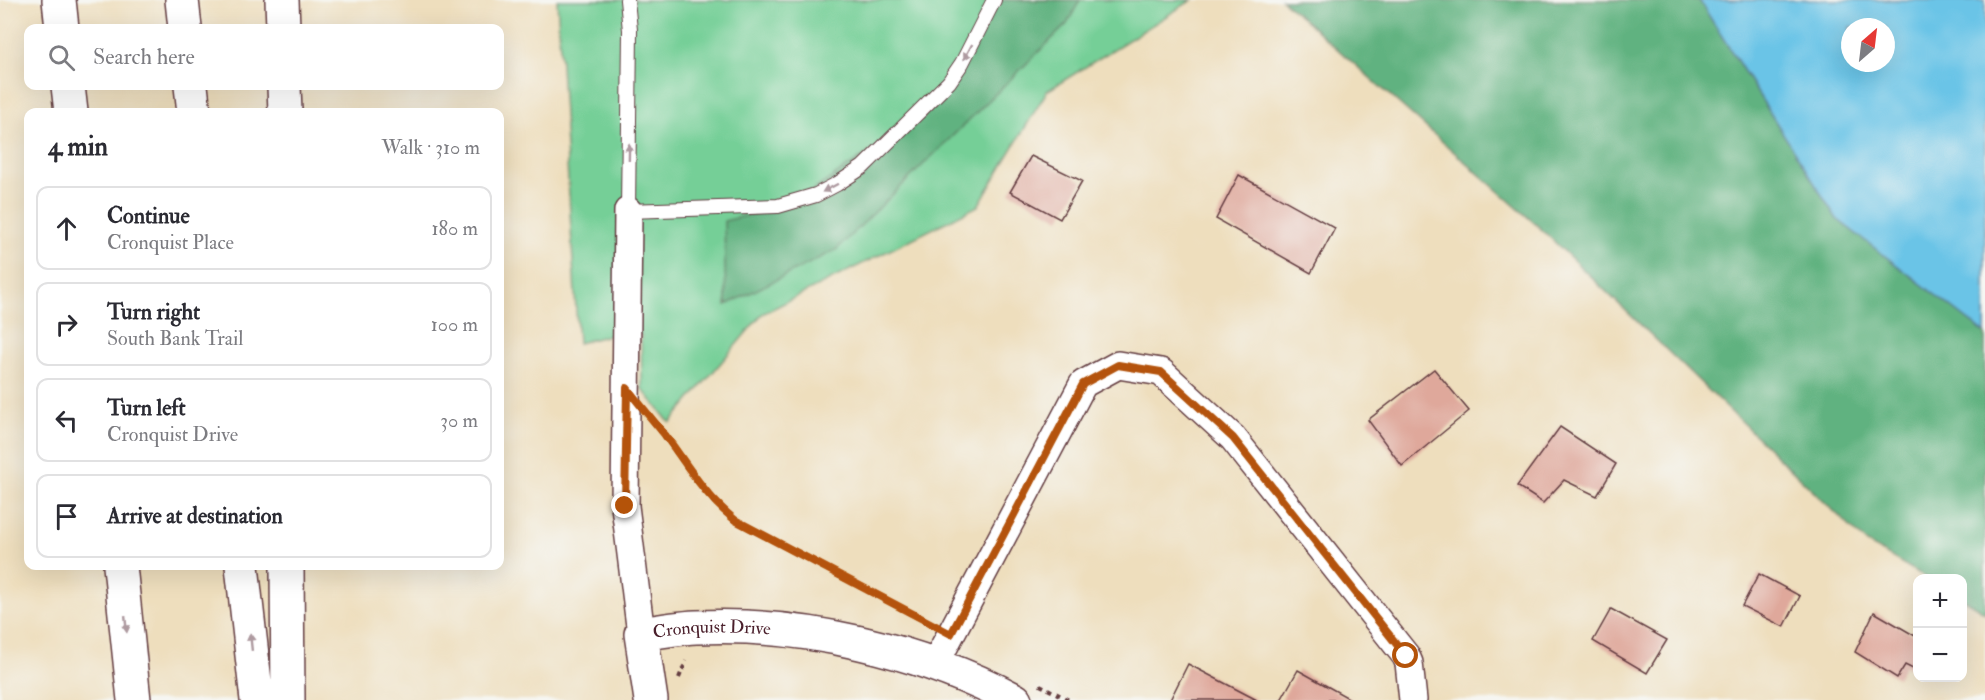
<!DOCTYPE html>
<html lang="en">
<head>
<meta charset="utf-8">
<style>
	:root { --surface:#fff; --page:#f2f2f3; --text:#2b2b33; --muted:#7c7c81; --line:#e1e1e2 }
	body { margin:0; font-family:"IM FELL Double Pica",serif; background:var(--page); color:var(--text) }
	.controls { position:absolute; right:18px; bottom:18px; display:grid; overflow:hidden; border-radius:12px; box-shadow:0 6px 24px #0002 }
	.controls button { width:54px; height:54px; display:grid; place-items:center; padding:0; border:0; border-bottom:2px solid var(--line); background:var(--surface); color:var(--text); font:30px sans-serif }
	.compass { position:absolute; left:1841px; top:18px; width:54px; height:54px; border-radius:50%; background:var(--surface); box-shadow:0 6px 24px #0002; rotate:28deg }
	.stop { position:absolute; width:18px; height:18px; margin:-14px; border:4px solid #b45309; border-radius:50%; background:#fff }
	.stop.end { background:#b45309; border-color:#fff; box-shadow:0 2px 6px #0008 }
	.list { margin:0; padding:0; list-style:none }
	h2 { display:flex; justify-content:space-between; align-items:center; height:78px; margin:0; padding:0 24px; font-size:26px }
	h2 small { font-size:20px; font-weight:400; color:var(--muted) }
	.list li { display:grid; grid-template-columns:39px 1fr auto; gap:18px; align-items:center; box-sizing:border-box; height:84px; margin:0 12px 12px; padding:0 12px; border:2px solid var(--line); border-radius:12px }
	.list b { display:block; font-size:22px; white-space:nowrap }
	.list p { margin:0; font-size:20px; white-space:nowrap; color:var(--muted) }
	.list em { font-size:20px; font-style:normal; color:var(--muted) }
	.icon { flex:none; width:33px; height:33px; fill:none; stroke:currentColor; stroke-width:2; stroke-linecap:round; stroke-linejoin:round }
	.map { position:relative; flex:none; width:1985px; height:700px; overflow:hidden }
	.search { position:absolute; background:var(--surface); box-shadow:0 6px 24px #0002; left:24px; top:24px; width:480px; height:66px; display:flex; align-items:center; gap:15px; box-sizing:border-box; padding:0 21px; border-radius:12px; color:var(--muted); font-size:22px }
	.panel { position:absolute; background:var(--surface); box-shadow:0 6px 24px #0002; left:24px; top:108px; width:480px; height:462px; border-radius:12px }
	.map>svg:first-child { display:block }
	.green { fill:#75cf97; stroke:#607761; stroke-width:1.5 }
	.forest { fill:#60b280; stroke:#556856; stroke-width:1.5 }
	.water { fill:#6ac4e7; stroke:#5a7289; stroke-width:1.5; fill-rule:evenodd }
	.building { fill:#dfa89b }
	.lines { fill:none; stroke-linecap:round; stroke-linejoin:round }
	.lane-casing { stroke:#633c41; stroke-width:16 }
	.street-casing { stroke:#633c41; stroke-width:30 }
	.secondary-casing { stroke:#633c41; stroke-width:36 }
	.highway-casing { stroke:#633c41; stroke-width:36 }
	.path { stroke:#633c41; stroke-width:4; stroke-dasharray:4.5 4.5; stroke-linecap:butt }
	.lane { stroke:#fff; stroke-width:14 }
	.street { stroke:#fff; stroke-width:27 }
	.secondary { stroke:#fff; stroke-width:33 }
	.highway { stroke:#fff; stroke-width:33 }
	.oneway { fill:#ae9aa0 }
	.route { stroke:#b45309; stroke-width:8 }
	.labels { text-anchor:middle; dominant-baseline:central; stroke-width:4.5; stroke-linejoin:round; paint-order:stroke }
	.street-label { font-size:18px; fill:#4a1f2b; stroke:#f6f6f2 }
</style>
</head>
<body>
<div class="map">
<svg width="1985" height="700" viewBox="0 0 1985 700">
	<rect width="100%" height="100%" fill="#f6f6f2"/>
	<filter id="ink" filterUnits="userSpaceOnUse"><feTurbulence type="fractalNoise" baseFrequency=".0167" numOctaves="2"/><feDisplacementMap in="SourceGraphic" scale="12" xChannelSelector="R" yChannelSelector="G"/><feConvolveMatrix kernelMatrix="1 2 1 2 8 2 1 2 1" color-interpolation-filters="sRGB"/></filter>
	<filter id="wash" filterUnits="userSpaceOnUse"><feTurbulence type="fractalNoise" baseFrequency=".008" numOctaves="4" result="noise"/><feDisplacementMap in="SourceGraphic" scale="24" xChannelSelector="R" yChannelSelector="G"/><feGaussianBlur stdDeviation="1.35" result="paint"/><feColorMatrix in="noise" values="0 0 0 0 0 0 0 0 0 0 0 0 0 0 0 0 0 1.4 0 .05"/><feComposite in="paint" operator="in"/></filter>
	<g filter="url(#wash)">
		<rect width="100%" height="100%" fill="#eedebd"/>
		<path class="green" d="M557,0H1192L1047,91L978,206L762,314L670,423L642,389L641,334L606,336L578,343Z"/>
		<path class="forest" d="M1000,0H1080L1067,24L836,250L726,305L724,221L791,205L923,116Z
			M1282,0H1699L1837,219L1985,333V613L1963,599L1962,578H1927L1867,543L1540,228Z"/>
		<path class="water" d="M1699,0H1985V333L1837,219ZM1850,27H1886V63H1850Z"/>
		<g id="blocks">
			<path class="building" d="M1031,156L1082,181L1060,219L1010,192Z
				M1239,175L1335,228L1311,273L1216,219Z
				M1434,369L1469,411L1402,466L1368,420Z
				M1560,427L1616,464L1597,496L1564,480L1543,503L1517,486Z
				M1759,574L1800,596L1784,627L1742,606Z
				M1611,609L1667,640L1647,673L1593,641Z
				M1874,612L1917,637V671L1905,665L1897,678L1855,652Z
				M1188,664L1257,700H1170Z
				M1298,670L1352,700H1281Z"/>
		</g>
	</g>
	<g filter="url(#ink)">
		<use href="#blocks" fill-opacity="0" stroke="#633c41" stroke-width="1.5"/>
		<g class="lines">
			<defs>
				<path id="lane" d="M627,0L630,30L628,211L778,206L816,195L837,184L863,167L949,82L962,63L994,0"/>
				<path id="street" d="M628,211L625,506L641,634
					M935,664L1083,384L1118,365L1161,372L1233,438L1406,656L1409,663L1413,700"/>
				<g id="secondary">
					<path id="s1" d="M651,700L641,634C659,631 678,628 696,627C803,622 920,650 1015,700"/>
				</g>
				<path id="highway" d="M59,0L62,28
					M182,0L185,28
					M282,0L283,28
					M68,86L71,112
					M191,86L194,112
					M284,86L285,112
					M120,566L134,700
					M242,566L257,700
					M287,566L288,700"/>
			</defs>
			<use href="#lane" class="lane-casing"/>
			<use href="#street" class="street-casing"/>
			<use href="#secondary" class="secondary-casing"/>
			<use href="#highway" class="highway-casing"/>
			<path class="path" d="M653,421C681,455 700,493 735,520L927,622
				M679,678L686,661
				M1040,685L1069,700"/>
			<use href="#lane" class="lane"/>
			<use href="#street" class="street"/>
			<use href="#secondary" class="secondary"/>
			<use href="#highway" class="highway"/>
		</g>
		<defs><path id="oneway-solid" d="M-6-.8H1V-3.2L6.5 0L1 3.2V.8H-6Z" transform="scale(1.5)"/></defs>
		<g class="oneway">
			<use href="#oneway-solid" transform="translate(968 52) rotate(118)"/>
			<use href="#oneway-solid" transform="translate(629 152) rotate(-89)"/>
			<use href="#oneway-solid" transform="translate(830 188) rotate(152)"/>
			<use href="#oneway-solid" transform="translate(126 624) rotate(84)"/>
			<use href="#oneway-solid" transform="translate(251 642) rotate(-96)"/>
		</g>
	</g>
	<g class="lines" filter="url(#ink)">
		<path class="route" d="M625,506L627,388C639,404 652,419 665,435C688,466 704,495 735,520L951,634L1083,384L1118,365L1161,372L1233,438L1406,656"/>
	</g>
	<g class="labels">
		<g class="street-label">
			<text stroke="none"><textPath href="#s1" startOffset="138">Cronquist Drive</textPath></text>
		</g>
	</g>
</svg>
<div class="controls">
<button>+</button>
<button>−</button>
</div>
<svg class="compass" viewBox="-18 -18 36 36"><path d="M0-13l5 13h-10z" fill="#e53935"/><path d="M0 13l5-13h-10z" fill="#7c7c81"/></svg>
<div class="stop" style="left:1406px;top:656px"></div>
<div class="stop end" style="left:625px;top:506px"></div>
<div class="search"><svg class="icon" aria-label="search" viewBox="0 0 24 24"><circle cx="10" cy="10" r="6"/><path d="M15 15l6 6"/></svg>Search here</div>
<section class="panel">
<h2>4 min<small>Walk · 310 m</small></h2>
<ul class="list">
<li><svg class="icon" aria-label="ahead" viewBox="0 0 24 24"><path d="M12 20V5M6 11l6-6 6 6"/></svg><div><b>Continue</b><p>Cronquist Place</p></div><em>180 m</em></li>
<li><svg class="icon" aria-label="right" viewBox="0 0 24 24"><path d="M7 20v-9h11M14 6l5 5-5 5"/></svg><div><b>Turn right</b><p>South Bank Trail</p></div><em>100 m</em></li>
<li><svg class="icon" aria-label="left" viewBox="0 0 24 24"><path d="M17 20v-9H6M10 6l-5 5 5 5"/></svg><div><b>Turn left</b><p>Cronquist Drive</p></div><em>30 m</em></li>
<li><svg class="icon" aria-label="arrive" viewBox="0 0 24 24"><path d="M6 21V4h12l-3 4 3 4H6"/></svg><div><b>Arrive at destination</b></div></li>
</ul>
</section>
</div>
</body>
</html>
